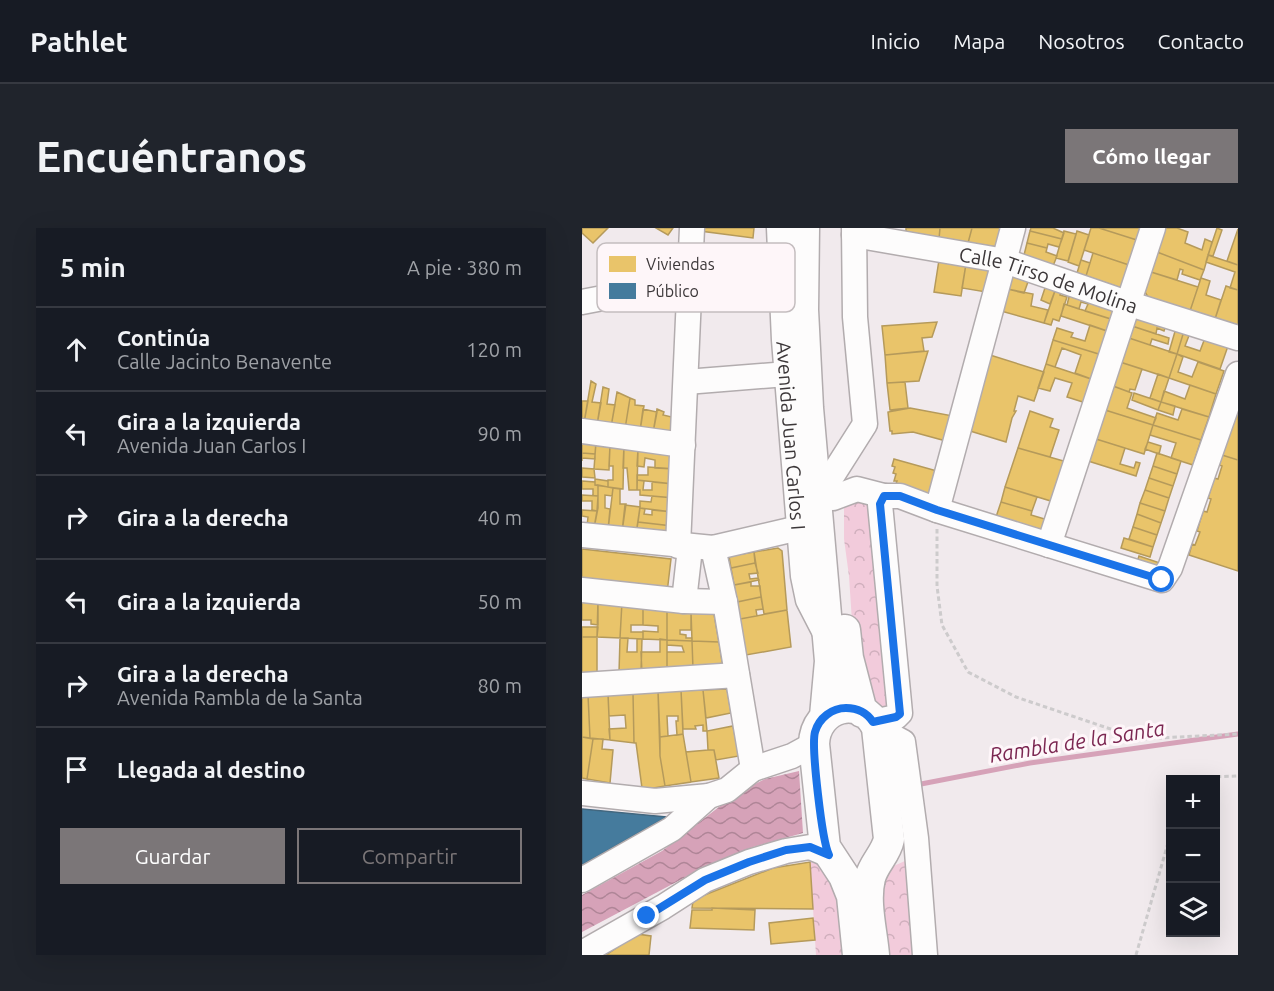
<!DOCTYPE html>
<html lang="es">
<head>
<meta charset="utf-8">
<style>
	:root { --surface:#171b24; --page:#20242c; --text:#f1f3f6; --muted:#9ea1a6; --line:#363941; --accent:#7b7678 }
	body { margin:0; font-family:Ubuntu,sans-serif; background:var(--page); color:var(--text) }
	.controls { position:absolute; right:18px; bottom:18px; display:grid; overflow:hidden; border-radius:0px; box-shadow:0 6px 24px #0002 }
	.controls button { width:54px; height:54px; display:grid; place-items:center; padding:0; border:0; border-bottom:2px solid var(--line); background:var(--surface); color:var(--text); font:30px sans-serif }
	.stop { position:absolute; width:18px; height:18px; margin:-14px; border:4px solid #1a73e8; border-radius:50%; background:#fff }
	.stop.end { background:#1a73e8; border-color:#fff; box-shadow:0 2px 6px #0008 }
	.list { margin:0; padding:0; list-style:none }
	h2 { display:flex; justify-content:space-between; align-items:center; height:78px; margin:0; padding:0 24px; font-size:26px }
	h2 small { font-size:20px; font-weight:400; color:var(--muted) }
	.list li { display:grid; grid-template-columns:39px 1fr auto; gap:18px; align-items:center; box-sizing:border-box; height:84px; padding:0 24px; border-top:2px solid var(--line) }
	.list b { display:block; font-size:22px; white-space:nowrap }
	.list p { margin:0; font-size:20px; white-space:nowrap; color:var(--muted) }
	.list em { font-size:20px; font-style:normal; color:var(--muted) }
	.actions { display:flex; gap:12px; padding:18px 24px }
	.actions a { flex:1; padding:14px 0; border:2px solid var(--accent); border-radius:0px; text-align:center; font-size:21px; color:var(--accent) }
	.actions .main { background:var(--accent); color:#fff }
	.icon { flex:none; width:33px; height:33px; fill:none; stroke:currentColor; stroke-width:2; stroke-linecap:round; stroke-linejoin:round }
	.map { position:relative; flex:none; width:656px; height:727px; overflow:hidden; border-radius:0px }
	header { display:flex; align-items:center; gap:36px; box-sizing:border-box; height:84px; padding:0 30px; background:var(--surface); border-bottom:2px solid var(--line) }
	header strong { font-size:28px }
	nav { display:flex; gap:33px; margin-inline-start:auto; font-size:21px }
	.intro { display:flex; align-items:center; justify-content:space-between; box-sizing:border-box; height:144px; padding:0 36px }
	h1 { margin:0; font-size:42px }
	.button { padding:15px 27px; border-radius:0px; background:var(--accent); color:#fff; font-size:21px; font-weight:700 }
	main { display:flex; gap:36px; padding:0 36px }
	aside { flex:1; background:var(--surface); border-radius:0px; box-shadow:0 6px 24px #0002 }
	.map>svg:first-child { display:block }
	.forest { fill:url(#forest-crowns) }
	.water { fill:url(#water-waves) }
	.homes { fill:#e9c46a; stroke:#b59a5b; stroke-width:1.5 }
	.public { fill:#457b9d; stroke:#42677f; stroke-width:1.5 }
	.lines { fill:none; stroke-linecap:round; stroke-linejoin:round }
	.stream { stroke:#d6a2b8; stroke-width:5 }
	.minor-casing { stroke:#b2acae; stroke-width:27 }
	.major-casing { stroke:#b2acae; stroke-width:33 }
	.path { stroke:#cdcbcc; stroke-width:3; stroke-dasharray:4.5 3; stroke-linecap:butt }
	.minor { stroke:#fdfcfc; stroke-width:24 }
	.major { stroke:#fdfcfc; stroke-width:30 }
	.route { stroke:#1a73e8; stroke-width:8 }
	.labels { text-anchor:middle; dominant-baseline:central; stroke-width:6; stroke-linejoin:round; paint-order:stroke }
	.street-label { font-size:20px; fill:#3c3739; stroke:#fef6f9 }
	.water-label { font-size:21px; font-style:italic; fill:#7b2651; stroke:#fef6f9 }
	.key { fill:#fef6f9; stroke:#c4bdbf; stroke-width:1.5 }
	.key-label { font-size:16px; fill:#3c3739 }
</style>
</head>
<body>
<header>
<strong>Pathlet</strong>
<nav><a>Inicio</a><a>Mapa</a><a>Nosotros</a><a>Contacto</a></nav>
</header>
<div class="intro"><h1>Encuéntranos</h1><a class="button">Cómo llegar</a></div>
<main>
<aside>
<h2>5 min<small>A pie · 380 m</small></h2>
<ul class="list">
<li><svg class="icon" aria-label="ahead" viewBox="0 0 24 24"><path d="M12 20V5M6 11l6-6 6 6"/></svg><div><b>Continúa</b><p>Calle Jacinto Benavente</p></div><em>120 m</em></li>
<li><svg class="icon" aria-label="left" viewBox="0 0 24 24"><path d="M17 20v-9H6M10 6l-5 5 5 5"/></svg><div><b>Gira a la izquierda</b><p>Avenida Juan Carlos I</p></div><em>90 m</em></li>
<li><svg class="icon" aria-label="right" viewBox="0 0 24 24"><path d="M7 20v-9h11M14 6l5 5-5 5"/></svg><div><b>Gira a la derecha</b></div><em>40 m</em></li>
<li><svg class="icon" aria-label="left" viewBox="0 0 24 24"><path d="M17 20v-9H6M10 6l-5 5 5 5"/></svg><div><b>Gira a la izquierda</b></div><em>50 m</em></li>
<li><svg class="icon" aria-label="right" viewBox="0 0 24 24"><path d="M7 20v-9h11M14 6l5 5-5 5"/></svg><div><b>Gira a la derecha</b><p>Avenida Rambla de la Santa</p></div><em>80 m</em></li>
<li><svg class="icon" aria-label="arrive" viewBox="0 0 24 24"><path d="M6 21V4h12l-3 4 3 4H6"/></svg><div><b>Llegada al destino</b></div></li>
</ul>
<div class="actions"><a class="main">Guardar</a><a>Compartir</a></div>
</aside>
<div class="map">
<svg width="656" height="727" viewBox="0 0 656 727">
	<defs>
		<pattern id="forest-crowns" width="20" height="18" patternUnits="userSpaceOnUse" patternTransform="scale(1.5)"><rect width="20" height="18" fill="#f2cbdb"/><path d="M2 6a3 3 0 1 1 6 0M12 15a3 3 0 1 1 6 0" fill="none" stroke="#d0afbd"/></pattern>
		<pattern id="water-waves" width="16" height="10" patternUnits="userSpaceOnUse" patternTransform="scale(1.5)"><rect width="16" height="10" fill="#d6a2b8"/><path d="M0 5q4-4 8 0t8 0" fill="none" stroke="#af8597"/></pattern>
	</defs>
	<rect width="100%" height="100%" fill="#f1eaed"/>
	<path class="forest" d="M291,270L303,456L305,484L288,469L271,409L267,348L262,311V280L269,273Z
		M332,629L334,727H299L295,667L307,640Z
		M231,630L234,631L254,657L264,711L259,727H234L228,634Z"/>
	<path class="water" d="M217,543L221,605L171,619L119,641L0,704V667L80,623L155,565L183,551Z"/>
	<path class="homes" d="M0,0H26L11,15L0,5Z
		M74,0H91L86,7Z
		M118,0H172L171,10L118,3Z
		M324,0H358L357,11L324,6Z
		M358,0H390L386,15L357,11Z
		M390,0H421L416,19L386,15Z
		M449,0H471L482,5L480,11L448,3Z
		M509,0H517L558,13L550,38L502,22Z
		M517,0H562L558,13Z
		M583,0H595L606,4L603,15L620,22L623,11L630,14L622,42L575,24Z
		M635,0L640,2L631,28L626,27Z
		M656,1V37L645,33Z
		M448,3L480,11L477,19L466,16L465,20L445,15Z
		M482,3L494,6L486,33L474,30Z
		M495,3L507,7L497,38L486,34Z
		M445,15L465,20L464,24L475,28L471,38L442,27Z
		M575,24L622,42L618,52L600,46L601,42L598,41L595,52L569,44Z
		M511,25L550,38L542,61L504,48Z
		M626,27L656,37V62L648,60L653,44L624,34Z
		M357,32L384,36L379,68L352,64Z
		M499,32L508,35L504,48L495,45Z
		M384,36L410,43L404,64L380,60Z
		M569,44L616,59L608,83L566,69L563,64Z
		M429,45L447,51L442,65L425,61Z
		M619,50L628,53L624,67L639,72L633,91L608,83Z
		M464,57L474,60L468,76L459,72Z
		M644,58L656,62V97L654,98L633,91Z
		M474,60L480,62L478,67L485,69L477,93L471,91L469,97L462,95Z
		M425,61L451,66L449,78L466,82L462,95L419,83Z
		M488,65L536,80L532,92L503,83L506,76L499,74L497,81L485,77Z
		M482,76L532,92L528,104L479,88Z
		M554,87L584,97L582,103L575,100L574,106L550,98Z
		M355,94L350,109L340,110L342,123L303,127L300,98Z
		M508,97L528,104L520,127L471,112L475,100L491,105L489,109L503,113Z
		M550,98L587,110L586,116L570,111L568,117L547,110Z
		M594,100L602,103L595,126L587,124Z
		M602,103L608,105L603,118L618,123L623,110L646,118L638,141L595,126Z
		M547,110L595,126L587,150L538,134Z
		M471,112L520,127L512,152L493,145L499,127L480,120L473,139L464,136Z
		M346,123L337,153L305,155L303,127Z
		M595,126L601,129L596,144L610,149L616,134L642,143L634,166L587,150Z
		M408,127L462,144L452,173L436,168L432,183H434L430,190L424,214L388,203Z
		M538,134L560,141L553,162L548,161L547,164L531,158Z
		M464,136L512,152L504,175L485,169L490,155L473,150L468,163L456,160Z
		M576,146L587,150L579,174L568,170Z
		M9,153L14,156L10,174L19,175L15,197L2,195Z
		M323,154L326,180L308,182L305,155Z
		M608,157L634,166L627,189L579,174L582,163L603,171Z
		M531,158L550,165L545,180L574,190L571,197L523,182Z
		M21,159L27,161L25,176L33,177L29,199L15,197Z
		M35,164L48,170L43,201L29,199Z
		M552,165L579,174L576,182L550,172Z
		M48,170L53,172V177L62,178L58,203L43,201Z
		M0,173H6L2,195L0,194Z
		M579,174L593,178L591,187L576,182Z
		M656,179V232L640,227Z
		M328,180L371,188L364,213L331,204L310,206V203H308L306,184Z
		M61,181L75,184L71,205L58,203Z
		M75,181L82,184L81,187L94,190L93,209L71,205Z
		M600,181L627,189L619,212L571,197L575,185L596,192Z
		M523,182L571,197L562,226L514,211Z
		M448,183L471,191L468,199L477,202L468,229L436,220Z
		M571,197L619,212L611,237L589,230L594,215L568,207Z
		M514,211L543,220L538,236L552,240L554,234L558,235L554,248L506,233Z
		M0,212L14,214L13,226L0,225Z
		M14,214L28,217L27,242L12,241Z
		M566,214L579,218L577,226L563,221Z
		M28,217L42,218L41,261L26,259V252H31V238H27Z
		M42,218L56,221L55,262H47L45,240H41Z
		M436,220L485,234L472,274L423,259Z
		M56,221L93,226V241L73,240V232L63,230L62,239L55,238Z
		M0,225L13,226V231L0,230V233Z
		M575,225L599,233L595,246L571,238Z
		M640,227L656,232V343L607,327L610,316L613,317L618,304L615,303L621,283L625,284L629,271L626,270L632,250L636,251L640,238L637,237Z
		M312,231L355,243L348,269L313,259L315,253H312L314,246L311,245L313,239L310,238Z
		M571,238L595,246L591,258L567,250Z
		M66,239L93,241L92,256L55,252V247H66Z
		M0,240L12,241L13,250L0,249Z
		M567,250L591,258L587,270L563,262Z
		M13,251L26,253V259L13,257Z
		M55,252L62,253L61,262H70V254L92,256V270L58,267V262H55Z
		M0,253L13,254V257H16V268H11V261H0Z
		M16,257L31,260L30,268L23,267V280L28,281L26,302L12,300L16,280Z
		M423,259L455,269L450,283L419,274Z
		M31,260L38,261V276H44L40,304L26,302Z
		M563,262L587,270L583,283L558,275Z
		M0,267L16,268L15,283L10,282V273H0Z
		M70,268L92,270L91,284L58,280V273L69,274Z
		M419,274L450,283L449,287L466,292L461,308L413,292Z
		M558,275L583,283L579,295L555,286Z
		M43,277L58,279L54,306L40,304Z
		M58,280L63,281L62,286L70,287V282L91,284L90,298L56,294Z
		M0,282L15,283L12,300L5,298L6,289L0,288Z
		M555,286L579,295L575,307L551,299Z
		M56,294L90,298V312L54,306Z
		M551,299L575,307L571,319L547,311Z
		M542,310L571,319L568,329L539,320Z
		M196,320L200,323L205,382L182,386L172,324Z
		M0,321L89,331L85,365L0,355Z
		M172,324L173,335L149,340L147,328Z
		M557,328L578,335L571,343L554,337Z
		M173,335L176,345L167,346L168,351L176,350L177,352L152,357L149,340Z
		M169,354V358H178L179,369L155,374L152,357Z
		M0,369L16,371V397L9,396V392H0Z
		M179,369L181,381L174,382L175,388L158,391L155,374Z
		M16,371L40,374L38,410L15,409Z
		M40,374L61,376V397H49V404H61V411L38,410Z
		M61,376L85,380V412L61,411V403L76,404V398L61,397Z
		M85,380L109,383V402H98V406L104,407V410H110V413L85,412Z
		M205,382L209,419L164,427L158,391Z
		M109,383L132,386L137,414L110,413Z
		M0,399H16L15,409H0Z
		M0,409H15V446L0,447Z
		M38,410H46L45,424H55V411H60L59,444L37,445Z
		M78,411L85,412V445L60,446L59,424H78Z
		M85,412L110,413L111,441L85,442V424H102L100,418L85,417Z
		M110,413L137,414L141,440L111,441Z
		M145,461L149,485L124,490L121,462Z
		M99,462L101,506L95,507L94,493H96V488H85L86,508L78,509L76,463Z
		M99,462H121L125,503H121V497L113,498L114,501H101Z
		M76,463L78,528L83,558L66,561L60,560L54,515H52L51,465Z
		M51,465L52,515L28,512L27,501L44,500L43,487L27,488L26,466Z
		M26,466L28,512L8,510L6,467Z
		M6,467L8,510L0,509V468Z
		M151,498L157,528L134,532L132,522H126L125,503Z
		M101,506L109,554L83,558L78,528V509Z
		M0,509L11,511L5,551L0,550Z
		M11,511H21L20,521L31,522L28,555L5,551Z
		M126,522H132L137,550L109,554L104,524Z
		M228,634L231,681L110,680L111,673L120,668L191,640Z
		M130,680L173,682L172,702L108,700L110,682H130Z
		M231,690L233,712L189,716L187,695Z
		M55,706L69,708L67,727H24Z"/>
	<path class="public" d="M0,581L85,589L0,637Z"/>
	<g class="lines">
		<path class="stream" d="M339,556L448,535L656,506"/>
		<defs>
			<g id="minor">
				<path id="s1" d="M197,0L202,112L221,348L226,372L242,403"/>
				<path id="s2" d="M272,7L423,33L545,75L656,110"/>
				<path d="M0,74L198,36"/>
				<path d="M104,154L205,146"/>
				<path d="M0,203L101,217"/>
				<path d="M250,248L283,196L273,89L272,0"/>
				<path d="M251,270L275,261L302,268H318L355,282L580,352L588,340L656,146"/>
				<path d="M355,282L431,0"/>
				<path d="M0,307L131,320L217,300"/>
				<path d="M467,317L571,0"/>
				<path d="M96,318L110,0"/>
				<path d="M131,320L143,374L171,541"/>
				<path d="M0,362L102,373L143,374"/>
				<path d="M102,373L108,320"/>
				<path d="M0,457L155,447"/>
				<path d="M291,494L314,489L318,485L298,276L302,268"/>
				<path d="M295,500L321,514L334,610L343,727"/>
				<path d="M0,565L73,573L127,568"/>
				<path d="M0,652L90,601L127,568L145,562L171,541L210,528L232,516"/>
				<path d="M0,725L81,679L123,652L167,634L204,623L228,619L247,627"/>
			</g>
			<path id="major" d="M222,0L221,82L226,180L248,433L243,488
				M263,402L266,430L280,484
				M276,727L270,668L262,648L243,619L232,516C233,478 280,465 295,500L307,611C304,626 292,635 288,650C282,674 290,703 292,727"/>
		</defs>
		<use href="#minor" class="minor-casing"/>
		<use href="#major" class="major-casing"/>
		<path class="path" d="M355,301V358L360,397L386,444L434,469L558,511L656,506
			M621,552L624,549L656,548
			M554,727L588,608"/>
		<use href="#minor" class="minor"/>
		<use href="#major" class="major"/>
	</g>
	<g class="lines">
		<path class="route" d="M65,688L123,652L167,634L204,622L228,619L247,627C240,613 229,518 233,504C237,490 250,480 264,480C275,480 285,485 291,494L314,489L318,486L298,276L302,268H318L355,282L580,352"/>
	</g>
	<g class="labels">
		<g class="street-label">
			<text stroke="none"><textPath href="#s2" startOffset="200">Calle Tirso de Molina</textPath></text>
			<text stroke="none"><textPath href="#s1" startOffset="208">Avenida Juan Carlos I</textPath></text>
		</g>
		<g class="water-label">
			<text transform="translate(495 513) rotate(-9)">Rambla de la Santa</text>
		</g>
	</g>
	<rect x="15" y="15" width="198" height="69" rx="9" class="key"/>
	<rect x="27" y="28" width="27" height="16" fill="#e9c46a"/>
	<rect x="27" y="55" width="27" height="16" fill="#457b9d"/>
	<g class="key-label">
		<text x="64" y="42">Viviendas</text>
		<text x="64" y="69">Público</text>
	</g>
</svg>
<div class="controls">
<button>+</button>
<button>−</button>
<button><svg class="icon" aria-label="layers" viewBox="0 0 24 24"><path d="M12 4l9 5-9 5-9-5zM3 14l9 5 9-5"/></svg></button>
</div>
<div class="stop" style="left:580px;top:352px"></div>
<div class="stop end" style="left:65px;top:688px"></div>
</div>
</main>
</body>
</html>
